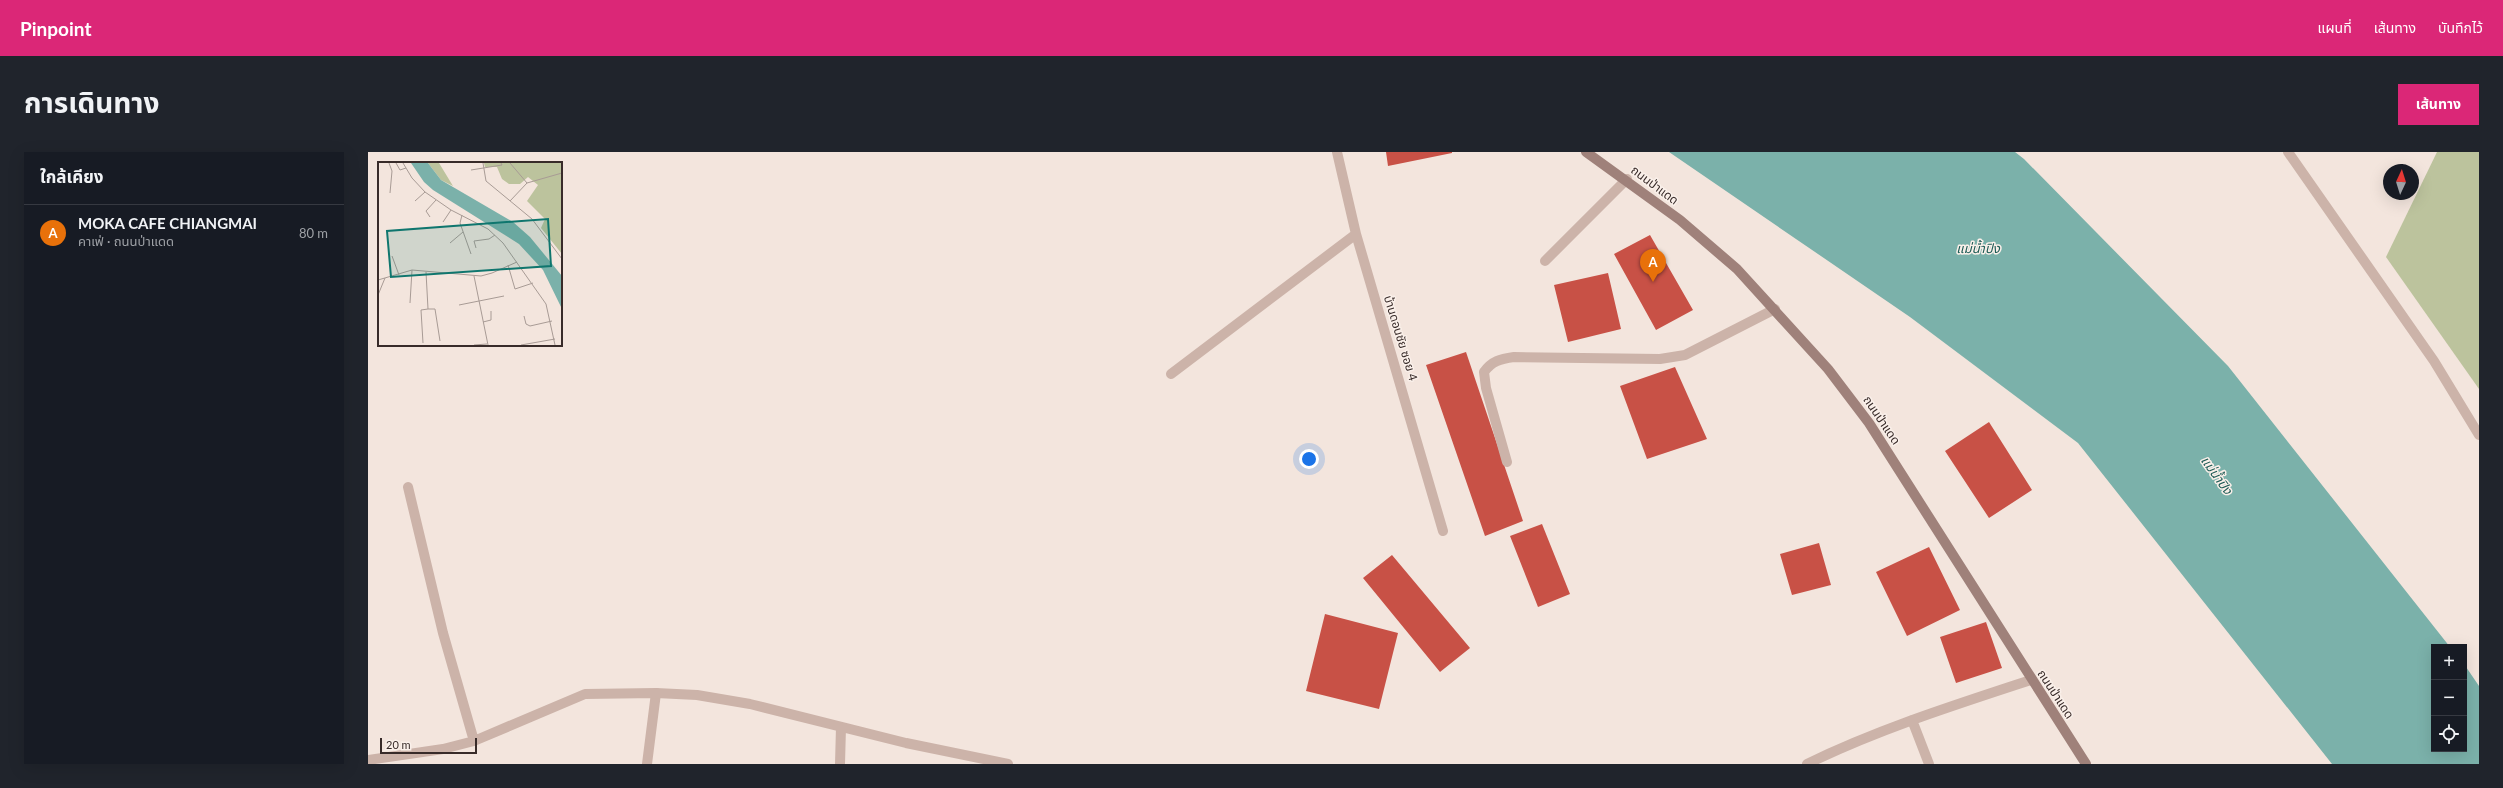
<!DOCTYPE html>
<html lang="th">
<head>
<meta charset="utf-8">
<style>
	:root { --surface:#171b24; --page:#20242c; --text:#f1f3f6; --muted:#9ea1a6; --line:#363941; --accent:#db2777 }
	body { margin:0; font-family:Lato,"Noto Sans Thai",sans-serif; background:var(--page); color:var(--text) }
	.controls { position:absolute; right:12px; bottom:12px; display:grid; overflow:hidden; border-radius:0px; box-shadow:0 4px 16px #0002 }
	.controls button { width:36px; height:36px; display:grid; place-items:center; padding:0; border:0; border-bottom:1px solid var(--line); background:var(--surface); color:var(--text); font:20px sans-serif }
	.compass { position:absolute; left:2015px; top:12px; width:36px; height:36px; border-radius:50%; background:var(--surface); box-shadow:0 4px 16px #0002; rotate:4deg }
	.scale { position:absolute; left:12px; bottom:10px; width:97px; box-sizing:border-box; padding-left:4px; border:2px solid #382b29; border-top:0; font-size:11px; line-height:14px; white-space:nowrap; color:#382b29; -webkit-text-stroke:3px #faf0ea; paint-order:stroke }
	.you { position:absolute; left:941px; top:307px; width:14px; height:14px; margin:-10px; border:3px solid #fff; border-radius:50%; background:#1a73e8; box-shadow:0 0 0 6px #1a73e833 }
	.badge { display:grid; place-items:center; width:26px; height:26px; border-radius:50%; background:var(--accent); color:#fff; font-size:13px; font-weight:700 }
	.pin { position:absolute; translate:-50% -33px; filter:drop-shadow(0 1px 2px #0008) }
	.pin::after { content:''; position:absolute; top:21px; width:14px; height:12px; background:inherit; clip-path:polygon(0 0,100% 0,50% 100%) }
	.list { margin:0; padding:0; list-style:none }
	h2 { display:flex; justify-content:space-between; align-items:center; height:52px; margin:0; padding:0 16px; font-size:17px }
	h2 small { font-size:13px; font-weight:400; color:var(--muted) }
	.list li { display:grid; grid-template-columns:26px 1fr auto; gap:12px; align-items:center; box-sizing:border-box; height:56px; padding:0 16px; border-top:1px solid var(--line) }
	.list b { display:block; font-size:15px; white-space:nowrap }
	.list p { margin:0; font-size:13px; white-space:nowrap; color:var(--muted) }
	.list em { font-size:13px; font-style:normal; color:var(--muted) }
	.icon { flex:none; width:22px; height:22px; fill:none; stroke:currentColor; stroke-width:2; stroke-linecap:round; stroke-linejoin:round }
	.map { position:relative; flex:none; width:2111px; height:612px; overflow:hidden; border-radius:0px }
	header { display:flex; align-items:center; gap:24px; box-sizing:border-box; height:56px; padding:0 20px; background:var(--accent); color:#fff }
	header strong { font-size:19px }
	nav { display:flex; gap:22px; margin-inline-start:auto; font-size:14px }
	.intro { display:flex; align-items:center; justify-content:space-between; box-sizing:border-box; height:96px; padding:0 24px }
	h1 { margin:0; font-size:28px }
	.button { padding:10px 18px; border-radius:0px; background:var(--accent); color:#fff; font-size:14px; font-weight:700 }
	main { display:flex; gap:24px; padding:0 24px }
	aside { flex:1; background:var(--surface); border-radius:0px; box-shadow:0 4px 16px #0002 }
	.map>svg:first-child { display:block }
	.green { fill:#bcc39d }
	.water { fill:#7bb1aa }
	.building { fill:#c85146 }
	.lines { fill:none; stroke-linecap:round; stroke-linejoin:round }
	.lane { stroke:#ccb3a9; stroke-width:10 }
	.street { stroke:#ccb3a9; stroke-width:10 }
	.secondary { stroke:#9f817a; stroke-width:10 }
	.labels { text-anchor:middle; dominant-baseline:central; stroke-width:3; stroke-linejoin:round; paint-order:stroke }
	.street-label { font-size:12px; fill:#382b29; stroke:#faf0ea }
	.water-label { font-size:13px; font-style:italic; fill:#1d5b55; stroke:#faf0ea }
	.inset-road { fill:none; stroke:#a89b95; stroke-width:1 }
	.view { fill:#0f766e; fill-opacity:0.15; stroke:#0f766e; stroke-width:2 }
	.inset-edge { fill:none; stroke:#382b29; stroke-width:2 }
</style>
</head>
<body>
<header>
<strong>Pinpoint</strong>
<nav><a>แผนที่</a><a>เส้นทาง</a><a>บันทึกไว้</a></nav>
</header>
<div class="intro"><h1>การเดินทาง</h1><a class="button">เส้นทาง</a></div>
<main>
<aside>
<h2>ใกล้เคียง<small></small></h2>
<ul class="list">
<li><span class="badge" style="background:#e8710a">A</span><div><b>MOKA CAFE CHIANGMAI</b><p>คาเฟ่ · ถนนป่าแดด</p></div><em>80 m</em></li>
</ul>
</aside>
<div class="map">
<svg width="2111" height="612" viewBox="0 0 2111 612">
	<rect width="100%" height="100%" fill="#f3e5dd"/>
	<path class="green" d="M2069,0H2111V237L2018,105Z"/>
	<path class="water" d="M1301,0H1647L1656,7L1860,214L2082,495H2066V597H2096V512L2111,534V612H1964L1710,291L1542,165Z"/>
	<path class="building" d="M1018,0H1084V1L1020,14Z
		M1282,83L1325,158L1288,178L1246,102Z
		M1240,121L1253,177L1200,190L1186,133Z
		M1098,200L1155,369L1117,384L1058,213Z
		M1307,215L1339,287L1279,307L1252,234Z
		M1621,270L1664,338L1621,366L1577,299Z
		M1174,372L1202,442L1170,455L1142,384Z
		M1451,391L1463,433L1424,443L1412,402Z
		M1561,395L1592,458L1539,484L1508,420Z
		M1024,403L1102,496L1072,520L995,426Z
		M957,462L1030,481L1011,557L938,539Z
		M1618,470L1634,516L1588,531L1572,485Z"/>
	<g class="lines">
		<path class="lane" d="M1920,0L2066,209L2111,283
			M1177,109L1259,27
			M279,612L288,541"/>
		<path class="street" d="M969,0L988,82L1075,379
			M803,222L988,82
			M1139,310L1118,236L1116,220C1124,209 1132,207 1146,205L1292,207L1317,203L1407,157
			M40,335L75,481L106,589
			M1544,568L1561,612
			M0,608L75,597L106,589L217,542L288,541L329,543L382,552L538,591L640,612
			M472,612L473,575
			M1439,612C1511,577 1587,553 1663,528"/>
		<path class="secondary" d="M1218,0L1312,68L1369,117L1460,217L1501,271L1718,612"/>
	</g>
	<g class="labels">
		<g class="street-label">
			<text transform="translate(1287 33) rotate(37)">ถนนป่าแดด</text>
			<text transform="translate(1033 186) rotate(73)">บ้านดอนชัย ซอย 4</text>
			<text transform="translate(1514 268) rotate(56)">ถนนป่าแดด</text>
			<text transform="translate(1688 542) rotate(57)">ถนนป่าแดด</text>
		</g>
		<g class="water-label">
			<text x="1610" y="96">แม่น้ำปิง</text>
			<text transform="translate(1849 323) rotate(54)">แม่น้ำปิง</text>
		</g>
	</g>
	<g transform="translate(10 10)">
		<rect width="184" height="184" fill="#f3e5dd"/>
		<path d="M50,1H61L75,24L63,18ZM106,1H184V92L163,66L167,57L149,39L160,23L150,15L142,22H131L124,17L119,5H107Z" fill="#bcc39d"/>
		<path d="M33,1H50L63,18L135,60L152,75L184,114V147L165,108L141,82L55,28L46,20Z" fill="#7bb1aa"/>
		<path class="inset-road" d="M11,1L14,9L12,31M18,1L22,8L28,6M25,1L34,16L47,30L73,48L110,67L125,81L168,142L177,183M105,1L108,19L154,57L184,97M93,8L124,3L123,1M149,21L184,11M37,39L47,30M132,39L149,21L132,1M84,53L82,61L93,92M52,55L48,49L58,38M65,60L73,48M72,81L85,70M98,86L96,79L111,77L117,73M14,94L21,113M130,103L137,127L155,121M48,110L50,147M96,114L110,183M0,118L34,108L103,114L114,111L139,100M0,133L7,116M32,141L34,108M81,143L126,134M146,154L148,162L152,164L174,159M105,160L113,158V149M45,181L43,148L50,147H57L62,179M96,183L109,182M143,183L177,177"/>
		<path class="view" d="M170,57L173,104L13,115L9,69Z"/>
		<rect width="184" height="184" class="inset-edge"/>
	</g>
</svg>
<div class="controls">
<button>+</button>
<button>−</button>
<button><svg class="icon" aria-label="locate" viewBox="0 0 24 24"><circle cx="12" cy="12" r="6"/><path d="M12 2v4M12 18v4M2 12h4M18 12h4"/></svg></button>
</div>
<svg class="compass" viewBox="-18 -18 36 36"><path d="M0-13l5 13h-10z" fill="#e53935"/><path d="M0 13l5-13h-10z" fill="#9ea1a6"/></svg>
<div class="scale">20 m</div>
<div class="you"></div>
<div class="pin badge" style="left:1285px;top:130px;background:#e8710a">A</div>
</div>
</main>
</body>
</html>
